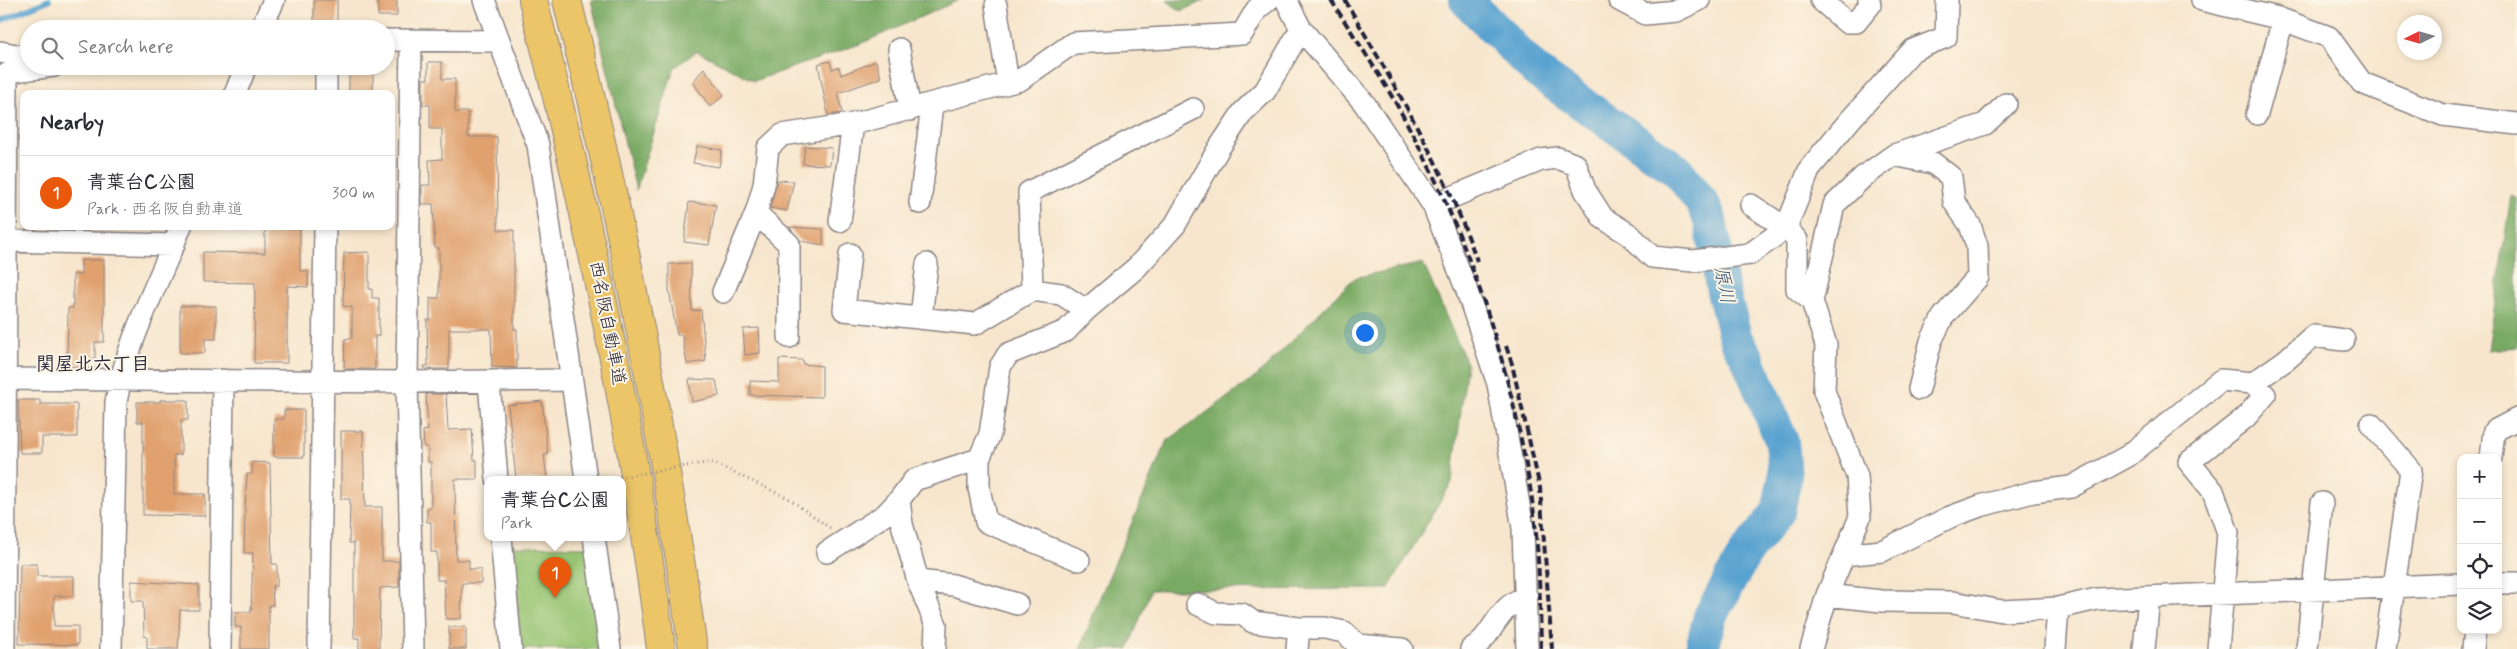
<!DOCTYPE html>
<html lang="en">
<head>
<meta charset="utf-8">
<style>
	:root { --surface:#fff; --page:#f7f7f7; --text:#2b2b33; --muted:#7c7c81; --line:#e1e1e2; --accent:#ea580c }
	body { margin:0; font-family:Mynerve,"Klee One",sans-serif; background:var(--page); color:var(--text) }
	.controls { position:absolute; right:15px; bottom:15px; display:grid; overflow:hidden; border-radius:10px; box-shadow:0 2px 8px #0003 }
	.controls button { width:45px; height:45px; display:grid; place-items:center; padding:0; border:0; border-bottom:1px solid var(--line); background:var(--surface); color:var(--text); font:25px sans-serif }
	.compass { position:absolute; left:2397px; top:15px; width:45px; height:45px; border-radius:50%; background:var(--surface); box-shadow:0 2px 8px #0003; rotate:265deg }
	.you { position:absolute; left:1364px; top:332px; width:18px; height:18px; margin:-12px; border:4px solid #fff; border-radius:50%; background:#1a73e8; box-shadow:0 0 0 8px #1a73e833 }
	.badge { display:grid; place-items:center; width:32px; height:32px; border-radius:50%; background:var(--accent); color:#fff; font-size:16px; font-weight:700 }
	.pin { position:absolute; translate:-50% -41px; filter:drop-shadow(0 1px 2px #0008) }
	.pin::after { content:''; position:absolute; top:26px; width:18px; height:15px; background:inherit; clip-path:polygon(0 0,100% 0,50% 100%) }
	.popup { position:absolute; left:484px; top:476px; width:142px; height:65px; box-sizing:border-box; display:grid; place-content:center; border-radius:10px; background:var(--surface); filter:drop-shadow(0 1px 4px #0005); font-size:16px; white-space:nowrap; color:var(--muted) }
	.popup b { font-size:19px; color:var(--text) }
	.popup::after { content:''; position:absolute; left:50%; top:100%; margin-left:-10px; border:10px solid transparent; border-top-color:var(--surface) }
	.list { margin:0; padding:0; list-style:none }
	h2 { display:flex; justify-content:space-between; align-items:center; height:65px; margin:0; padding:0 20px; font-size:21px }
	h2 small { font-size:16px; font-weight:400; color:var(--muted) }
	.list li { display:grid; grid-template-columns:32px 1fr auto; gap:15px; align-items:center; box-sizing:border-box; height:75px; padding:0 20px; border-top:1px solid var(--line) }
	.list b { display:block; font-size:19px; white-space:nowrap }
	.list p { margin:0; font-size:16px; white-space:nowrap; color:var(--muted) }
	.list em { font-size:16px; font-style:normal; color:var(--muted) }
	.icon { flex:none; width:28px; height:28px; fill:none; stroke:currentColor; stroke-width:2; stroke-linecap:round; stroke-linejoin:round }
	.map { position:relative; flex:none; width:2517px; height:649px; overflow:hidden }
	.search { position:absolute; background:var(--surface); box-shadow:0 2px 8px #0003; left:20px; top:20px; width:375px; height:55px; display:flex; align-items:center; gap:12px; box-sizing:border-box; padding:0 18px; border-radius:28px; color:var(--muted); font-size:19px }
	.panel { position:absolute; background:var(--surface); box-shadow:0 2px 8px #0003; left:20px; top:90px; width:375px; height:140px; border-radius:10px }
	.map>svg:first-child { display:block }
	.green { fill:#97c472; stroke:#5c7356 }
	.forest { fill:#79aa64; stroke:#4e6650 }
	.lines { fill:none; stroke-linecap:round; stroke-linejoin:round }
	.stream { stroke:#58a2d0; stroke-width:5.5 }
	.river { stroke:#58a2d0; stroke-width:34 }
	.building { fill:#e0a16e }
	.minor-casing { stroke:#8c8484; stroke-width:24 }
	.highway-casing { stroke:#8c8484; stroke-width:30 }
	.path { stroke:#8c8484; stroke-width:3; stroke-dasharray:1 4; stroke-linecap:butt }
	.minor { stroke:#fff; stroke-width:21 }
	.highway { stroke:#ecc569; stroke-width:28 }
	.rail { stroke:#22223b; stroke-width:4; stroke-dasharray:8 4; stroke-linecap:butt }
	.path-bridge { stroke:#8c8484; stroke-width:3; stroke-dasharray:1 4; stroke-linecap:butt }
	.labels { text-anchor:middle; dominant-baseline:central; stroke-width:4; stroke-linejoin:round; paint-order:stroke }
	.street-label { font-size:18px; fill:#22223b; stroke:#fcf5e5 }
	.water-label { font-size:19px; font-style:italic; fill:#385577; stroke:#fcf5e5 }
	.neighbourhood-label { font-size:19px; font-weight:bold; fill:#22223b; stroke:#fcf5e5 }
</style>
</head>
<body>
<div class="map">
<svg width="2517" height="649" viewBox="0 0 2517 649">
	<rect width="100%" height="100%" fill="#fcf5e5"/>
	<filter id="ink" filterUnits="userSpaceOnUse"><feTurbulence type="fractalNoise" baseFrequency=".02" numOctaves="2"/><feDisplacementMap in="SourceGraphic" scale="10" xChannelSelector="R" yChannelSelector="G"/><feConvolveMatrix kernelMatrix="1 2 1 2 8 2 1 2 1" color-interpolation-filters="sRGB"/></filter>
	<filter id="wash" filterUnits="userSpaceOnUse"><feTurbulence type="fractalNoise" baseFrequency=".0096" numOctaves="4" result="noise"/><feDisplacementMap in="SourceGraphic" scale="20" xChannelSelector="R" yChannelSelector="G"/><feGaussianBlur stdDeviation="1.12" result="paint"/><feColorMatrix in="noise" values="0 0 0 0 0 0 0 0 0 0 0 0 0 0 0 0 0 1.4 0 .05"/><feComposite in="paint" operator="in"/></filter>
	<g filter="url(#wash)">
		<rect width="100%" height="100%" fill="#f7e6cd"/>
		<path class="green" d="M513,546L587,547L601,649H521Z"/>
		<path class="forest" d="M591,0H959L860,44L754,81L697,51L674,68L636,190Z
			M1166,0H1205L1181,11Z
			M2511,195L2517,198V347L2488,350Z
			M1423,263L1467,364L1452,482L1388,589L1151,590L1128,649H1080L1098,602L1167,441L1257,376L1354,278Z"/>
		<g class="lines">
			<path class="stream" d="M0,21L49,0"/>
			<path class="river" d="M1466,0L1536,71L1678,171L1703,204L1710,220L1723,291L1736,340L1746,355L1782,442L1785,477L1778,512L1746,552L1710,616L1702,649"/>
		</g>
		<g id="blocks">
			<path class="building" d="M314,0H337V26H314Z
				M378,0H397V16H378Z
				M830,61L832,69L839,67L841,75L876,61L881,78L838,93L842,113L828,115L818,64Z
				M428,62H442V79H455V112H468V137H497L498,230H514V329H517V368L492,367L491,329H449V369H425L424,366H428L427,320H430V298H439V248H435L433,204H422V185H430L429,160L442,159V129H430V105H423V79H428Z
				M704,68L724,95L710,107L693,82Z
				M349,71H373V94H349Z
				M697,146L722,150L719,167L693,163Z
				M805,146L832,148L830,165L803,164Z
				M777,180L794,181L787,211L770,208Z
				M689,202L716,205L709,245L684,242Z
				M265,226H300V271H308V287L287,286V363H254L255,283L203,282V252L265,253Z
				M789,227L823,229V245L801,241Z
				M369,252V289H372V298H379V336H375V369H344L345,339L352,338V307L343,306L344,253Z
				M81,260H104V342H95V358H83V367H67L68,308H73V274L81,275Z
				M691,263L692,311L701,310L706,361L687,364L682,335H677L669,290V264Z
				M180,306H216V339H205V353H180Z
				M759,328L760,353L745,355L743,329Z
				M779,359L803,360V364L822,366V397L750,395V381L779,382Z
				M689,379L716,380L719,396L692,402Z
				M426,394H446L448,430L472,429L474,460H477V479H455L456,560H469V569H481V583H462L461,619H446L444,580H437V552H431V522H427V508H431V462H428V447H424L423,431L428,430Z
				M18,400H40V404H77V437H42V453H20Z
				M160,400H188V420H181V455H174V494H205V516L143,515V422H137V402H160Z
				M542,401L548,455H544L547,479H516L508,405Z
				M284,410H304V457H274V419H284Z
				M341,431H363L365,507H382V561H399V587L380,588L379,649H359V638H354V543H349L350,499H341Z
				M252,462L270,463L272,564H277V586H272L273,605H269V649H241V627H235V612H251L253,553H244L245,509L247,474H252Z
				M20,564H37V576H74V596H54V626H78V645L19,644Z
				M131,581L199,585V610H180L178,649H147V637L144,636L143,601H131Z
				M449,627H466V649H449Z"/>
		</g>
	</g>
	<g filter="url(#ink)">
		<use href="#blocks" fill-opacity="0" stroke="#8c8484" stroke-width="1"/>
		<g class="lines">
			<defs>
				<path id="minor" d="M484,0L538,145L586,479
					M1286,0L1301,29L1364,103L1433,205L1466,288L1498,384L1523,528L1527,649
					M1619,0L1645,14L1676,11L1699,0
					M1821,0L1846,22H1856L1870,5L1869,0
					M2202,0L2278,18L2329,37L2362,83L2443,115L2517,124
					M996,5L1008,83
					M261,29L274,0
					M386,40L499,41
					M411,40L407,382L413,649
					M899,49L910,110
					M0,52L16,55L28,69
					M0,79L14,71L54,66
					M235,94L246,66
					M326,94V66
					M2257,114L2283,20
					M1894,155L1933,163L1951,177L1954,202L1970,225L1977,246L1978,277L1943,317L1931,341L1919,389
					M920,203L932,105
					M1433,205L1541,160L1558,158L1576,165L1585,190L1603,218L1630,235L1652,257L1693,261L1750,254L1786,228L1797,240V289L1812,301
					M1751,205L1786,228L1810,168L1850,120L1913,50L1946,37L1947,0
					M756,213L789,244V337
					M840,221L853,124
					M7,241L174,245
					M850,254L844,310L975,324L1032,290L1061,294L1086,310
					M1032,290L1029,192L1193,109
					M723,292L756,213L764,185L768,148L782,135L853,124L1020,80L1073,43L1242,34L1257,9L1268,0
					M921,318L927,264
					M0,379L407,382L571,380
					M489,382L497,479
					M2253,383L2286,360L2313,336L2344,340
					M2371,424L2411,470L2385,649
					M2491,458L2494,431L2517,419
					M979,459L914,480L899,500L902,524L918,581L953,585L1017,604
					M501,537L511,649
					M594,537L610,649
					M827,552L886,514L899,500
					M1844,555L1882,551L1950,517L1980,506L2033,492L2071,487L2128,456L2221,380L2253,383L2265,395L2246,417L2189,462L2213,491L2228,533L2218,649
					M1079,560L986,522L979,488V459L990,434L1000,367L1008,354L1066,331L1086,310L1136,268L1175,225L1219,148L1243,112L1265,91L1301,29
					M918,581L936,625L935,649
					M2498,583H2517
					M1827,595L1881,601L1953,602L2002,611L2058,608L2097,599L2461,584
					M1197,604L1216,613L1242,614L1253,622L1299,628H1325L1344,632L1358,645L1402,649
					M4,649L7,74
					M111,649L116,402C127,340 158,284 181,226
					M220,649L223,380
					M319,649L325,226
					M1297,649L1299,628
					M1471,649C1495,636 1496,605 1527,597
					M1811,649L1827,595L1860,517L1857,476L1824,391L1826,345L1812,301L1834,205L1863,177L1894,155L1985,124L2006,104
					M2055,649L2058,608
					M2144,649L2149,597
					M2307,649L2322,503
					M2473,649L2475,630"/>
				<path id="highway" d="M533,0C588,214 633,430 661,649
					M567,0C621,214 663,430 693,649"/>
			</defs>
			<use href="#minor" class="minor-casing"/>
			<use href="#highway" class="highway-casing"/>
			<path class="path" d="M687,466L711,462L788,498L830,528"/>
			<use href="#minor" class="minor"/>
			<use href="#highway" class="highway"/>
			<path class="rail" d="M1331,0C1355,38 1381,76 1403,116C1466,231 1508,357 1530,487C1539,540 1540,595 1541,649
				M1345,0C1394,85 1445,168 1477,261
				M1506,346L1512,364L1540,488L1552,649"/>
			<path class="path-bridge" d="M609,479L686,466"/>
		</g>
	</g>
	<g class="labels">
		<g class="street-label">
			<text transform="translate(607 323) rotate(79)">西名阪自動車道</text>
		</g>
		<g class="water-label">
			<text transform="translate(1724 285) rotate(78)">原川</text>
		</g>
		<g class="neighbourhood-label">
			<text x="93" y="364">関屋北六丁目</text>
		</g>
	</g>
</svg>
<div class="controls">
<button>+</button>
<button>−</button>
<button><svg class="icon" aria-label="locate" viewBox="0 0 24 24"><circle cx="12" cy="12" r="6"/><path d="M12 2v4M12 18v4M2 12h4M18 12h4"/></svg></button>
<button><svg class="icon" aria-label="layers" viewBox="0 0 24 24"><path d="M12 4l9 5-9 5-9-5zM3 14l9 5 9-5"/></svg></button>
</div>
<svg class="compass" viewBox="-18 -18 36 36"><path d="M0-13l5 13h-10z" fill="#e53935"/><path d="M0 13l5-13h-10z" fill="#7c7c81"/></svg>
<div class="you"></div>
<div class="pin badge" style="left:555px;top:598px">1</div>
<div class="popup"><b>青葉台C公園</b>Park</div>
<div class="search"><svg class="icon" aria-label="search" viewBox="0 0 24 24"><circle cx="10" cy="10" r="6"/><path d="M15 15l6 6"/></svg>Search here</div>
<section class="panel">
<h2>Nearby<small></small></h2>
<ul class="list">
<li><span class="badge">1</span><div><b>青葉台C公園</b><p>Park · 西名阪自動車道</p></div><em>300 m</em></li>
</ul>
</section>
</div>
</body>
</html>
